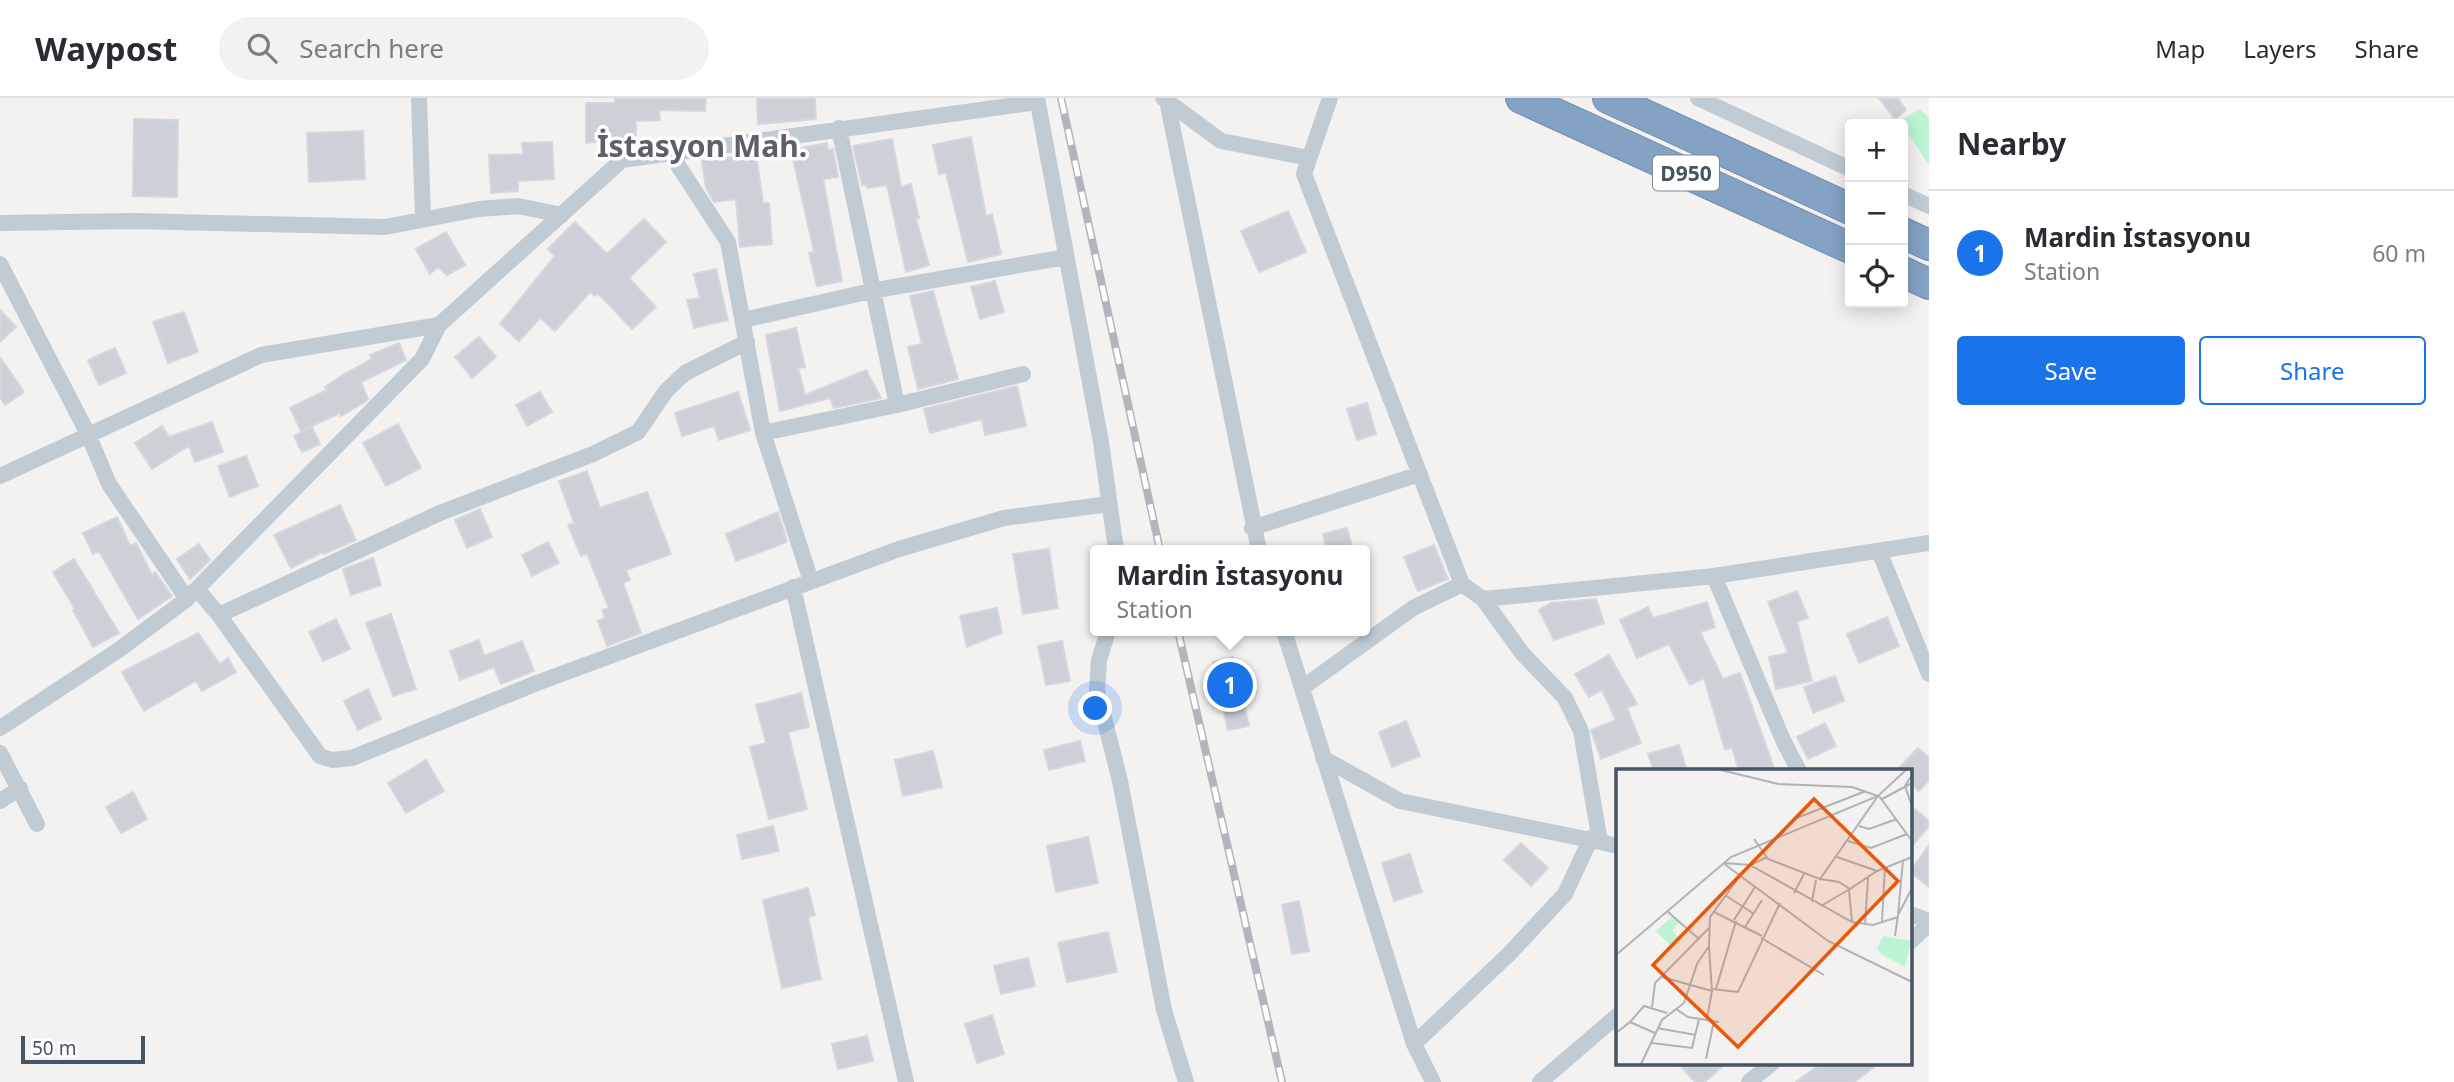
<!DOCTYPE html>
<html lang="en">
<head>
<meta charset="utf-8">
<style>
	:root { --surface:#fff; --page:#f2f2f3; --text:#2b2b33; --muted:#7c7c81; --line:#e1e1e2; --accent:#1a73e8 }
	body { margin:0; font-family:"Noto Sans",sans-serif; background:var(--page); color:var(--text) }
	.controls { position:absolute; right:21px; top:21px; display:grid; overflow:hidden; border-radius:7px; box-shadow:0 4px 18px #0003 }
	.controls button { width:63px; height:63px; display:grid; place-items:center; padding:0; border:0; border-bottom:2px solid var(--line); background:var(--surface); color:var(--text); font:35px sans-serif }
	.scale { position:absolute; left:21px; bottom:18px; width:124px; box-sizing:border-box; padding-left:7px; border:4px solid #475461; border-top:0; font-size:19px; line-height:24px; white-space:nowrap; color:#475461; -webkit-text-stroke:5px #fff; paint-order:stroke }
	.you { position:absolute; left:1096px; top:611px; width:24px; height:24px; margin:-18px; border:5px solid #fff; border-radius:50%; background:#1a73e8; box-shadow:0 0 0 10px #1a73e833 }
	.badge { display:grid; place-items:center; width:46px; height:46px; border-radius:50%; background:var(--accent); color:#fff; font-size:23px; font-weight:700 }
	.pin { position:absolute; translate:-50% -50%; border:4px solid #fff; box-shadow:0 2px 7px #0006 }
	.popup { position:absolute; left:1090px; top:447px; width:280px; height:91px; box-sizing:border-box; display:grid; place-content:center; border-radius:7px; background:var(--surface); filter:drop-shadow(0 2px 5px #0005); font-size:23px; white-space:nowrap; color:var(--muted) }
	.popup b { font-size:26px; color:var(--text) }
	.popup::after { content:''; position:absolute; left:50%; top:100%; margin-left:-14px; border:14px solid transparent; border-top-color:var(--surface) }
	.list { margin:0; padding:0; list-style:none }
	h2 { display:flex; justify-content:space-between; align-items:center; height:91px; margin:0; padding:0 28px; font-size:30px }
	h2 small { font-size:23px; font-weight:400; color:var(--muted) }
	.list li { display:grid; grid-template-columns:46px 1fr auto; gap:21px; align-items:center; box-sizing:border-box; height:126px; padding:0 28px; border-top:2px solid var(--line) }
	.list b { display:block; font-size:26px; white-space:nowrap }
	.list p { margin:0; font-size:23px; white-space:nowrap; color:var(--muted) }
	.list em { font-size:23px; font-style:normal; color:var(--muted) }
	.actions { display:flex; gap:14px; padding:21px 28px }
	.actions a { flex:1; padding:16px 0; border:2px solid var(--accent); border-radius:7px; text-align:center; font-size:24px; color:var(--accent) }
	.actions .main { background:var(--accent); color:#fff }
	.icon { flex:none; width:38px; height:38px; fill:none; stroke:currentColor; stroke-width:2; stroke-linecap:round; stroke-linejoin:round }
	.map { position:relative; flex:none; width:1929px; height:984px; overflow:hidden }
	header { display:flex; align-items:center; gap:42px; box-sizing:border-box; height:98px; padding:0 35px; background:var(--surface); border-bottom:2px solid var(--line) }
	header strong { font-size:33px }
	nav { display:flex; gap:38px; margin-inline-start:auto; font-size:24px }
	.search { width:490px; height:63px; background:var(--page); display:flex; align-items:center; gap:18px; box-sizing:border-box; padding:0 24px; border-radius:38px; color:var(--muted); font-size:26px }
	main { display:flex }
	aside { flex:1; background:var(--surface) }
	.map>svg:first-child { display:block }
	.green { fill:#bcf4d3 }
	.building { fill:#cdd0d6; stroke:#d4d7dd; stroke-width:2 }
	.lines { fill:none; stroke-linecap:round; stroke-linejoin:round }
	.highway-casing { stroke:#6f8db0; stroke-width:32 }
	.street { stroke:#c0cbd4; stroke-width:16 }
	.highway { stroke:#84a2c4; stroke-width:30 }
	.rail-casing { stroke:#b2b6bc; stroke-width:8 }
	.rail { stroke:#fff; stroke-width:5; stroke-dasharray:16; stroke-linecap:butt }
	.labels { text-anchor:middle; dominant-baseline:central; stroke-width:7; stroke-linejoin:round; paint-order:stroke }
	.shield { fill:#fff; stroke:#7e8790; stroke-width:2 }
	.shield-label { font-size:21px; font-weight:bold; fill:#475461 }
	.district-label { font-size:30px; font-weight:bold; fill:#5d6167; stroke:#fff }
	.inset-road { fill:none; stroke:#afb2b7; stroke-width:2 }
	.view { fill:#e8590c; fill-opacity:0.15; stroke:#e8590c; stroke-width:3.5 }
	.inset-edge { fill:none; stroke:#475461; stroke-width:3.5 }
</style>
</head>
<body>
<header>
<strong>Waypost</strong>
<div class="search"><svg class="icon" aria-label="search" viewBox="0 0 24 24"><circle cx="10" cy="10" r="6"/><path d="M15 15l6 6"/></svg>Search here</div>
<nav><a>Map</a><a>Layers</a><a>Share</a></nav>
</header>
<main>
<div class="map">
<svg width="1929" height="984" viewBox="0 0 1929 984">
	<rect width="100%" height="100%" fill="#f4f1f1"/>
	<path class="green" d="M1919,11L1929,20V67L1900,23Z"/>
	<path class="building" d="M615,0H706L705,13L659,12L660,22L636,23V40L586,45V5H615Z
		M757,0H815L816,21L758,26Z
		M1879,0H1898L1906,12L1895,21Z
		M134,21L178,22L177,99L133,98Z
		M363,33L365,81L309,84L307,35Z
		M971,39L986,118L992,116L1001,156L968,164L946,75L939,76L933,47Z
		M892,41L901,89L911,86L919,120L916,121L929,167L906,174L887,87L867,90L866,87H862L853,48Z
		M552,44L554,81L518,83V93L491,95L489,57L523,56L522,45Z
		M827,45L828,52L833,51L838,79L823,81L842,183L817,188L809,155L814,154L791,52Z
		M756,56L763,105H769L772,146L740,149L736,101L714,104L706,90L702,63Z
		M1288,113L1306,154L1259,174L1241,133Z
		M644,121L666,144L629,180L656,209L632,231L598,195L595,198L590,194L555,233L540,220L519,243L500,226L555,158L548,151L575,124L607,156Z
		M446,134L465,167L447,177L438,169L430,176L416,151Z
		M716,171L728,222L694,230L687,202L700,200L694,176Z
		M995,183L1004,214L980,221L971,189Z
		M933,193L958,281L918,291L908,249L922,246L910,198Z
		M0,212L16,229L0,244Z
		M184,214L198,254L168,265L153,224Z
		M796,230L805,269L798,270L805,297L866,272L881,300L834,310L830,300L780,313L766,237Z
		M479,239L496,259L472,280L455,259Z
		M399,245L406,262L361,284L368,301L365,304L341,318L340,315L301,333L290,310L327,292L325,289L343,277L372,261L370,257Z
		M115,250L126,275L99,287L88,262Z
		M0,259L24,294L5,307L0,299Z
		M1017,288L1026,328L985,337L982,321L930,335L924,311Z
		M540,294L552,314L527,328L516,307Z
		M738,294L750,332L719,342L714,328L682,338L675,315Z
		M1367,305L1376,336L1357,342L1347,311Z
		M212,324L223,354L195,364L189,348L152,371L135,345L162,328L169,339Z
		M398,326L421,370L386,388L363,345Z
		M312,329L320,346L302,354L294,338Z
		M246,358L258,388L230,399L218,368Z
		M587,373L600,410L647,394L671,456L626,472L630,482L623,485L641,535L607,548L598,523L605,520L602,512L609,510L587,456L581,458L568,427L574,425L559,383Z
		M340,407L356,442L324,456L323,454L291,470L274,437Z
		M480,411L492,439L467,450L455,422Z
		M778,414L787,444L736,463L726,436Z
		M117,419L130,448L136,445L152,477L155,474L172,498L138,521L99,453L93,456L83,435Z
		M1347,430L1353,452H1327L1323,436Z
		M548,444L559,465L532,478L522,457Z
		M199,446L210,462L190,481L177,461Z
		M1434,447L1448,481L1418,493L1404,459Z
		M1049,451L1058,510L1023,516L1013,456Z
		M373,460L381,487L351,497L343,471Z
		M74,461L119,535L93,549L73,512L75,511L53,474Z
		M1797,493L1808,520L1797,524L1812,583L1776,591L1769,559L1788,555L1768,504Z
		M1596,501L1604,525L1554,542L1539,512L1551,505Z
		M1707,504L1715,529L1700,534L1723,581L1740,575L1774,670L1739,673L1732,649L1725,652L1704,580L1690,587L1669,546L1637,560L1620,522L1648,509L1653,520Z
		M997,510L1002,535L967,549L960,518Z
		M391,516L416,591L393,598L366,525Z
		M1887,519L1899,548L1859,565L1847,536Z
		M336,521L350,551L323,563L309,534Z
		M198,535L220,566L228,560L236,574L202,593L196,583L144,613L122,574Z
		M479,542L484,558L522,543L534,573L501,586L494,569L460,582L450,553Z
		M1062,543L1070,583L1046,587L1038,548Z
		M1609,557L1637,606L1627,610L1641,645L1601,661L1591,632L1616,622L1602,592L1589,599L1575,576Z
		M1233,559L1249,628L1228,632L1213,564Z
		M1835,578L1844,603L1813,615L1804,589Z
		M368,591L381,621L358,632L344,603Z
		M801,595L809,629L788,634L807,711L769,721L750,649L766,645L756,607Z
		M1406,623L1420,658L1392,669L1379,634Z
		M1825,625L1836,648L1808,661L1797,639Z
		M1080,643L1085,663L1049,672L1044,652Z
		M1679,647L1687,673H1654L1648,656Z
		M1918,650L1929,660V682L1919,693L1910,684V673H1896Z
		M933,653L942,689L903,698L895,662Z
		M426,662L444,693L406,715L388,685Z
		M133,694L147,721L121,735L106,709Z
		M1910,707L1929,723V728L1910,751Z
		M773,728L779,753L742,761L737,737Z
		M1088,739L1098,785L1056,794L1047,748Z
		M1521,745L1548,770L1531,788L1504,762Z
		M1929,747V789L1910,774Z
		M1410,756L1422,794L1394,803L1382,765Z
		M808,790L815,817L808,819L821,881L782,890L763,802Z
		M1299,803L1309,853L1292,856L1282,807Z
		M1108,834L1117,874L1067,884L1058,845Z
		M1028,860L1035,888L1001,896L994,868Z
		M992,917L1004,956L977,965L965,926Z
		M867,938L873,963L838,971L832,946Z
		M1678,965H1726L1705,984H1695Z
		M1822,965H1880L1854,984H1796Z"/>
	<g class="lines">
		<defs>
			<path id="highway" d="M1521,0L1850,150
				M1608,0L1850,111
				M1903,135L1929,147
				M1903,174L1929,186"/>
		</defs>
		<use href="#highway" class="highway-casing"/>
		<path class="street" d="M419,0L423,121
			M1037,0L1101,344L1116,452
			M1163,0L1221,43L1309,60
			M1330,0L1304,76L1462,486L1483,501L1714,478L1929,445
			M1698,0L1850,71
			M1167,3L1259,452
			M839,30L897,307
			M670,55L728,144L763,335L811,483
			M1903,96L1929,108
			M0,125L134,123L385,129L479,111L518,108L562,117
			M0,166L88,336L109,386L187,501
			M743,222L871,193L1066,159
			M763,335L897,307L1023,276
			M0,378L261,257L439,227L622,62L1037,4
			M1252,430L1420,376
			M1879,453L1929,576
			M1714,478L1783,642L1799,673
			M793,489L906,984
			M197,491L219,517L320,658L332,662L352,660L537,585L899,451L1004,420L1109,406
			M1483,501L1522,555L1565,600L1581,633L1600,744L1618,748
			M219,517L440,415L593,356L638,334L666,293L685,275L747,244
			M1108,533L1099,562L1097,592L1120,683L1164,912L1186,984
			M1284,533L1414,946L1433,984
			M1302,590L1413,510L1462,486
			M0,630L120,551L187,501L422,261L439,227
			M0,655L37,726
			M1323,660L1400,703L1600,744
			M0,703L20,690
			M1910,816L1929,823
			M1910,844L1929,826
			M1414,946L1509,856L1565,796L1591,740
			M1540,984L1618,917
			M1749,984L1772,965"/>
		<use href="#highway" class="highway"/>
		<defs>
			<path id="rail" d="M1061,0L1160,452
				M1178,533L1282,984"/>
		</defs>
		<use href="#rail" class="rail-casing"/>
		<use href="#rail" class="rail"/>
	</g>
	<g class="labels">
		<rect class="shield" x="1653" y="57.5" width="66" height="35" rx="5"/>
		<g class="shield-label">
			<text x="1686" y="75">D950</text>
		</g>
		<g class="district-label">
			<text x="702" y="47">İstasyon Mah.</text>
		</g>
	</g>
	<g transform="translate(1616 671)">
		<rect width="296" height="296" fill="#f4f1f1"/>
		<path d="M57,147L63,154L56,161L62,168L54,176L40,162ZM267,167L295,172L289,198L265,185L261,179Z" fill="#bcf4d3"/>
		<path class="inset-road" d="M101,0L162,15L236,18L262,27L204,110L152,90L138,70M296,6L289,17L296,37M263,27L296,72M266,30L296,14M178,50L250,22M243,57L253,60L281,50M232,72L255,79L291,65M221,88L261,102M107,94L212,172L296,213M107,94L135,96L151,88M134,96L236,153L257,156L282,148M204,110L223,113L234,120L261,102L296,88M233,121L236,153M178,124L188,105M109,126L138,145M196,133L200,111M205,137L234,120M52,143L83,170M98,143L146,167M282,146L287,91M118,151L139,118M266,152L269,98M249,156L252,109M129,158L146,131M279,167L282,146L296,119M145,169L208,206M0,186L115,88L262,27L291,0M46,208L96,222M96,220L122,223L164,134M100,220L120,152M36,238L39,214L94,158M60,240L72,248L103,253M91,250L96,222L93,178M14,253L28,237L51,244M41,259L80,266M0,264L14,253L39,264M36,274L76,279L83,250M90,290L98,252M25,295L46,251L68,234L81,195L93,177L94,148L124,107"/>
		<path class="view" d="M198,30L282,112L122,278L37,196Z"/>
		<rect width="296" height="296" class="inset-edge"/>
	</g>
</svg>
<div class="controls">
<button>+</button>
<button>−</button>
<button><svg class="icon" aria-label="locate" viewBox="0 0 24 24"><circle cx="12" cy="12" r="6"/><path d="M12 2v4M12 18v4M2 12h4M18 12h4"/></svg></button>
</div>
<div class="scale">50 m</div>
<div class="you"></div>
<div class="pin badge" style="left:1230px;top:587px">1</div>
<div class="popup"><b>Mardin İstasyonu</b>Station</div>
</div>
<aside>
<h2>Nearby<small></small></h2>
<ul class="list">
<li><span class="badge">1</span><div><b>Mardin İstasyonu</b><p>Station</p></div><em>60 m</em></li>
</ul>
<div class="actions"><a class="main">Save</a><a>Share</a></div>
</aside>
</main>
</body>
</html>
